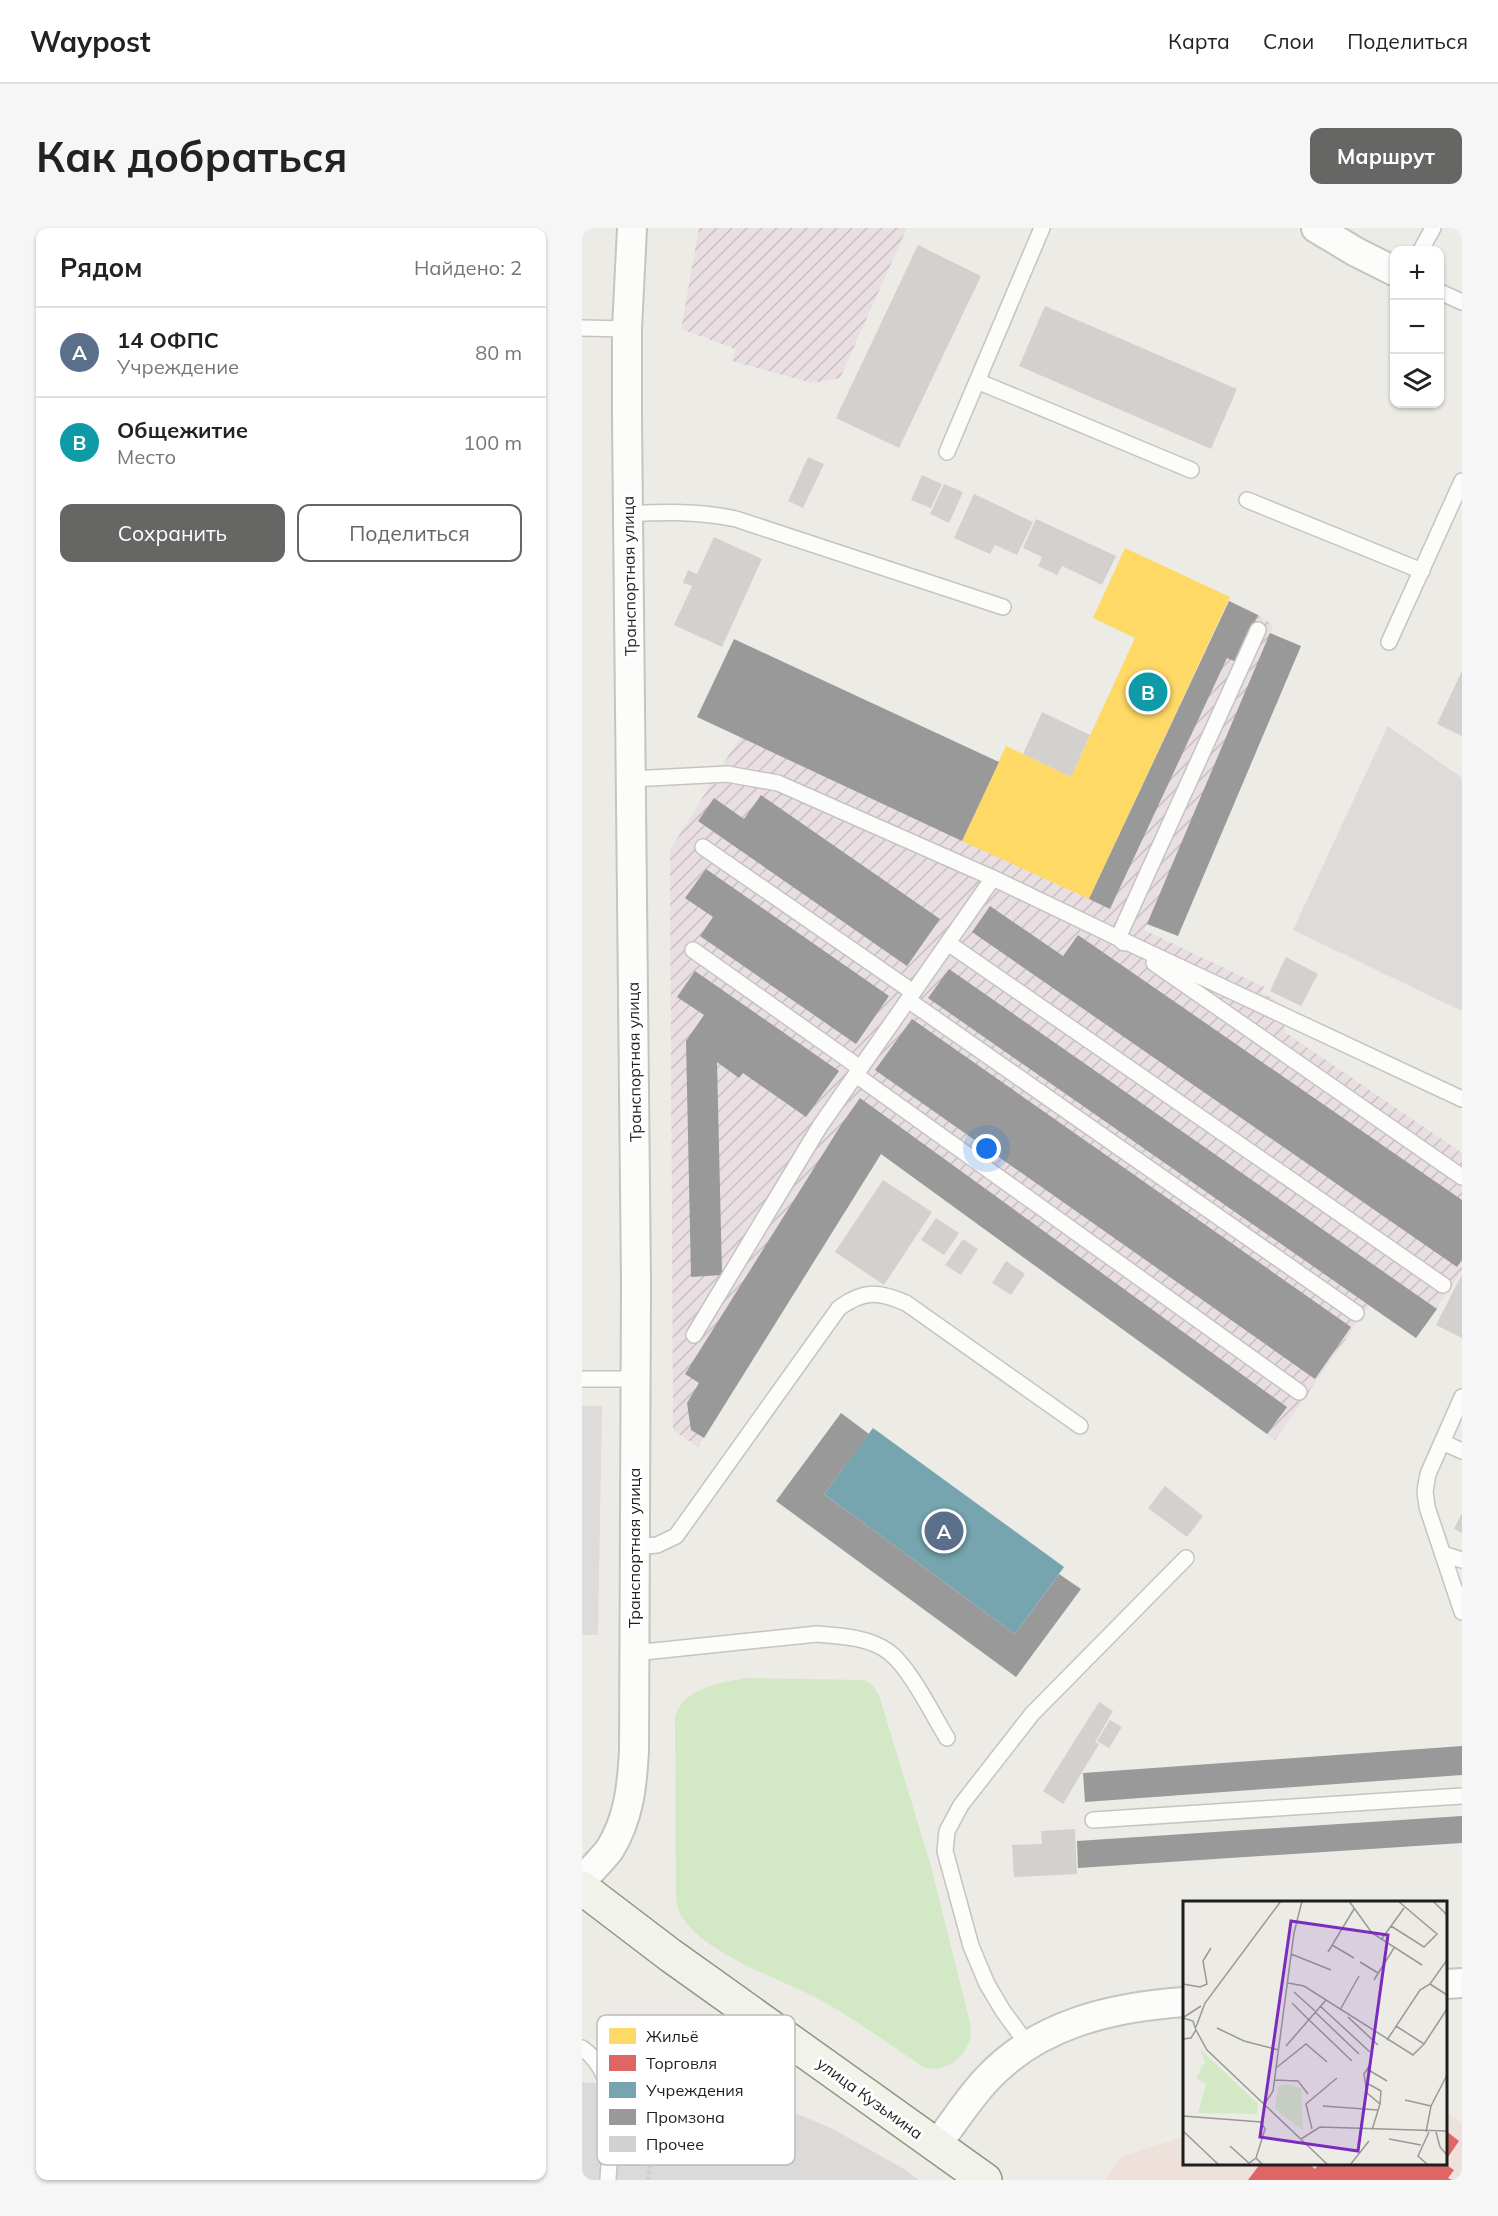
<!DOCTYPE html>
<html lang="ru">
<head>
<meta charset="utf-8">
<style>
	:root { --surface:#fff; --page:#f6f6f6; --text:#222; --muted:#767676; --line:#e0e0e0; --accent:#666664 }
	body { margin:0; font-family:Mulish,sans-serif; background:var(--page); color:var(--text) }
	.controls { position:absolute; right:18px; top:18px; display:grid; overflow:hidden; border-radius:12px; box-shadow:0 2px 4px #0004 }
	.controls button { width:54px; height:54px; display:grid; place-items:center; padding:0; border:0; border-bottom:2px solid var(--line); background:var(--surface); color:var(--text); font:30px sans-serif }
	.you { position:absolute; left:405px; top:921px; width:21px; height:21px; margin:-15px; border:4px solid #fff; border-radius:50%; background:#1a73e8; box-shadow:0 0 0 9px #1a73e833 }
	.badge { display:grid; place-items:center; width:39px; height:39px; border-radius:50%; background:var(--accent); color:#fff; font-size:20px; font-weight:700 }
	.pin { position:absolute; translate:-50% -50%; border:3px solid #fff; box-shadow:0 2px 6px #0006 }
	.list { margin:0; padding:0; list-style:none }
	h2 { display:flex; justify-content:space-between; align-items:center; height:78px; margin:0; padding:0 24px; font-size:26px }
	h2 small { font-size:20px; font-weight:400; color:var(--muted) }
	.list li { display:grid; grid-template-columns:39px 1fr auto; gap:18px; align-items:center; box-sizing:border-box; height:90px; padding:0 24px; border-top:2px solid var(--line) }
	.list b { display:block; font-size:22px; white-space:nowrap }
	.list p { margin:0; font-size:20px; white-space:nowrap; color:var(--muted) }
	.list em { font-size:20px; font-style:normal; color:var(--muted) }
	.actions { display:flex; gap:12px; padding:18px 24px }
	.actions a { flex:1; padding:14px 0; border:2px solid var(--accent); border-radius:12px; text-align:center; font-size:21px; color:var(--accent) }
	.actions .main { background:var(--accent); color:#fff }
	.icon { flex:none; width:33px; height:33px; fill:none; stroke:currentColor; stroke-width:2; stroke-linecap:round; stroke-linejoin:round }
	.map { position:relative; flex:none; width:880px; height:1952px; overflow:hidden; border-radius:12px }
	header { display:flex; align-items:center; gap:36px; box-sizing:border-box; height:84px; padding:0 30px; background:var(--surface); border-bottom:2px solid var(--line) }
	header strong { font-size:28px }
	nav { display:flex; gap:33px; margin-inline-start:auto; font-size:21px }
	.intro { display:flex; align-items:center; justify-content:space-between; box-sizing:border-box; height:144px; padding:0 36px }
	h1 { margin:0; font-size:42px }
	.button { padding:15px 27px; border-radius:12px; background:var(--accent); color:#fff; font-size:21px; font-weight:700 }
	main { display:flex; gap:36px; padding:0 36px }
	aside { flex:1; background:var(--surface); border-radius:12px; box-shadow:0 2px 4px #0004 }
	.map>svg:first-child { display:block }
	.residential { fill:#dbdad8 }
	.commercial { fill:#eee1dc }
	.industrial { fill:url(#industrial-furrows) }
	.grass { fill:#d3e9c6 }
	.parking { fill:#dddcda }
	.homes { fill:#ffd966 }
	.shops { fill:#e06666 }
	.public { fill:#76a5af }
	.industry { fill:#999 }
	.building { fill:#d3d1cd }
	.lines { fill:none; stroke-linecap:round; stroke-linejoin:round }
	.service-casing { stroke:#c5c4c2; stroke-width:18 }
	.minor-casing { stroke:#c5c4c2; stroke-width:32 }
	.secondary-casing { stroke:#90957f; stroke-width:36 }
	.path { stroke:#d5cbc7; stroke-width:4; stroke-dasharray:3 3; stroke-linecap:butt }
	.service { stroke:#fcfcfb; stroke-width:15 }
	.minor { stroke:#fcfcfb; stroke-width:28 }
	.secondary { stroke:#f1f3ea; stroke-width:33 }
	.labels { text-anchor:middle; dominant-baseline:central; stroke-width:6; stroke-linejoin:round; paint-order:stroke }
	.street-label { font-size:16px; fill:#1e1e1e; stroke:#fff }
	.inset-road { fill:none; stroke:#9a9996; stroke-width:1.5 }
	.view { fill:#7b2cbf; fill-opacity:0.15; stroke:#7b2cbf; stroke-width:3 }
	.inset-edge { fill:none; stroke:#1e1e1e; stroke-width:3 }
	.key { fill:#fff; stroke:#bcbcbc; stroke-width:1.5 }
	.key-label { font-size:16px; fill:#1e1e1e }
</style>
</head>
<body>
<header>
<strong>Waypost</strong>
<nav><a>Карта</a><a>Слои</a><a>Поделиться</a></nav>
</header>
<div class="intro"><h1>Как добраться</h1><a class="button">Маршрут</a></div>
<main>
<aside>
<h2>Рядом<small>Найдено: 2</small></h2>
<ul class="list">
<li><span class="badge" style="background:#5c6f8a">A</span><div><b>14 ОФПС</b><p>Учреждение</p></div><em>80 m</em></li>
<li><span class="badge" style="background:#0f9aa8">B</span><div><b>Общежитие</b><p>Место</p></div><em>100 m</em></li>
</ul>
<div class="actions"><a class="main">Сохранить</a><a>Поделиться</a></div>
</aside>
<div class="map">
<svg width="880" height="1952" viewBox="0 0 880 1952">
	<defs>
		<pattern id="industrial-furrows" width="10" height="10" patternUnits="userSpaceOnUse" patternTransform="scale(1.5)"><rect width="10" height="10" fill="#e9dfe3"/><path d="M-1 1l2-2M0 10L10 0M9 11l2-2" fill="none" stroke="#c7bfc2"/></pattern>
	</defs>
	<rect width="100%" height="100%" fill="#ecebe6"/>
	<path class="residential" d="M0,1854L139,1866L206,1882L249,1900L322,1941L337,1952H0Z"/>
	<path class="commercial" d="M864,1884L880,1896V1952H523L540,1928L602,1909V1936H864Z"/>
	<path class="industrial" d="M117,0H325L258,150L230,155L150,133L154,121L99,101Z
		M647,373L676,387L691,397L688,405L719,418L596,708L566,696L562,702L682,759L680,765L694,772L704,805L880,925V1043L834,1110L787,1078L693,1212L299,926L116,1219L91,1202L88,622L158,509L507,671Z"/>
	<path class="grass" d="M165,1450L283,1452L291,1458L297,1467L348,1635L388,1795L389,1811L381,1826L371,1835L357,1841L343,1840C309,1818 277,1794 242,1774C204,1752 113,1725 96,1681C95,1677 95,1672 94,1668L93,1489C100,1460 140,1454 165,1450Z"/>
	<path class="parking" d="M806,498L880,550V783L711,702Z
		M0,1178H20L16,1407H0Z"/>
	<path class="homes" d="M543,320L648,369L507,671L380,613L424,518L489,549L553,410L511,390Z"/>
	<path class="shops" d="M864,1903L877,1913L864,1932Z
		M678,1936H727L733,1941L737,1936H863L872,1942L866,1950L870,1952H666Z"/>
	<path class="public" d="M291,1200L482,1339L433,1406L242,1266Z"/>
	<path class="industry" d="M647,373L676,387L654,434L645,430L528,681L507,671Z
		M688,405L719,418L596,708L565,696Z
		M152,411L417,534L380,613L115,489Z
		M179,567L358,691L325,738L116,593L132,570L162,591Z
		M124,641L307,768L274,816L118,708L131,689L103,670Z
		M408,678L481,728L496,707L880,972V1032L875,1039L390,704Z
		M367,741L855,1081L834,1110L346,770Z
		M113,743L257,843L224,889L161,845L157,850L135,834L140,1047L109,1049L104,813L122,787L95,769Z
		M330,791L769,1099L733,1151L293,842Z
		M278,870L705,1179L685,1206L299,926L122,1210L109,1202L105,1175L117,1155L103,1146L259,897Z
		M259,1185L287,1206L242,1266L433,1406L477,1346L499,1361L434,1449L194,1273Z
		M880,1518V1547L503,1574L501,1545Z
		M880,1588V1615L496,1640L495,1613Z"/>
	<path class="building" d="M336,17L399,48L317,220L254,190Z
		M463,78L655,161L629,221L437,138Z
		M226,229L242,236L221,280L206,273Z
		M340,247L360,256L349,280L329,272Z
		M362,256L381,264L367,295L348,286Z
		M392,266L451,294L435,327L413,317L408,326L372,310Z
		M454,291L534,328L520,357L480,338L475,347L456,338L460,329L441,320Z
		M132,309L180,331L140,419L92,397L110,358L101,355L106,342L115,346Z
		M880,443V508L855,496Z
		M460,484L508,507L489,549L441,526Z
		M704,729L736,746L719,778L688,763Z
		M301,952L350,984L302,1057L253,1024Z
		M354,990L377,1005L362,1027L339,1012Z
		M381,1011L396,1021L379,1047L363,1037Z
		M424,1033L443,1046L429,1067L410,1055Z
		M880,1046V1110L854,1097Z
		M583,1258L621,1288L605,1309L566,1280Z
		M880,1285V1305L872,1301Z
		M517,1474L531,1483L513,1514L517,1516L481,1576L461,1563Z
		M528,1492L540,1499L527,1520L515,1513Z
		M493,1601L495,1646L432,1649L430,1617L460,1616L459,1603Z"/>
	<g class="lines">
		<defs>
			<path id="service" d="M839,22L851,0
				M858,64L880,74
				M0,100L45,101
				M395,153L609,242
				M365,224L460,0
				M665,272L840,343
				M46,286C83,284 118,283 154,291L421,379
				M807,414L880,253
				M49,551L145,546L196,555L411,650L536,710L880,871
				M121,619L331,764
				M366,715L861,1057
				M542,715L536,710L676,402
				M111,722L278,840
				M572,735L880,949
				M326,772L774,1085
				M274,847L717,1164
				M112,1107L238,898L411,650
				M0,1151H53
				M880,1169L846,1246L843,1263L845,1279L880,1384
				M860,1214L880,1223
				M52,1319L75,1317L94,1308L257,1080C282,1062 296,1063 324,1075L498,1198
				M861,1326L880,1332
				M52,1425L235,1406C259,1408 287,1409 307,1424C328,1440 351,1487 365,1510
				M511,1592L880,1568
				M446,1817L421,1783L405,1756L389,1718L363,1623L365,1603L379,1577L450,1486L604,1330
				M0,1820C41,1849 28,1909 26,1952"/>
			<path id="minor" d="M734,0L774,24L812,43
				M0,1652C9,1642 20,1632 28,1621C47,1590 50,1558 52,1523L54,1055L45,190V101L50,0
				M864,1756L880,1755
				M354,1917C371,1896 386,1871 405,1851C456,1796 530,1779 602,1774"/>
			<path id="secondary" d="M0,1660L88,1727L403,1952"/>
		</defs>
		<use href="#service" class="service-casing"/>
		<use href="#minor" class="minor-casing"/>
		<use href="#secondary" class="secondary-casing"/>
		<path class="path" d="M66,1952L79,1852"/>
		<use href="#service" class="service"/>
		<use href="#minor" class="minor"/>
		<use href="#secondary" class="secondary"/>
	</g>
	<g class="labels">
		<g class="street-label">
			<text transform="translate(47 348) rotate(-91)">Транспортная улица</text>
			<text transform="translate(52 834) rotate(-91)">Транспортная улица</text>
			<text transform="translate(52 1320) rotate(-90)">Транспортная улица</text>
			<text transform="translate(288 1870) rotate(36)">улица Кузьмина</text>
		</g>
	</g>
	<g transform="translate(601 1673)">
		<rect width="264" height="264" fill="#ecebe6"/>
		<path d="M17,148L75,203L74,213L15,212L23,183L13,177L22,161ZM103,183L118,187L120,229L92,208L95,186Z" fill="#d3e9c6"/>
		<path class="inset-road" d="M166,0L189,32L239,64M250,0L264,14M208,25L241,46L254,33L215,0M198,39L221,7M149,44L171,57M145,51L171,8M108,53L148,69M177,61L195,72M191,79L211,47M105,82L121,85L230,154L241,143M0,83L17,86L24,83L20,60L28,47M247,83L264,94M111,91L132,110M109,102L125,118M137,105L187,151M157,109L176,75M132,111L176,153M1,116L18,105M165,116L195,144M0,117L10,120L13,129L8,137L0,138M125,118L169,160M213,125L241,143L264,108M13,126L22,102L98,0M34,127L61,140L96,149M13,129L24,149L145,264M204,139L237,89L247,83L264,59M103,145L143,99M188,162L181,173L184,192L197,203L189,229M93,167L123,143L144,161M184,168L204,180M91,179L115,180L125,193M182,181L198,190L197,203M222,199L248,205M81,204L90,190L111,32L119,0M140,205L195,209M0,215L78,221L82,228L73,257L80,264M129,228L123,203L154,177M0,230L36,264M243,231L248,205L264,174M253,231L257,246L264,254M118,238L137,226L264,230M206,238L238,244M47,245L66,262L73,257M167,264L186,240M245,264L235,255L246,231"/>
		<path class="view" d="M108,20L205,34L175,250L77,236Z"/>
		<rect width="264" height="264" class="inset-edge"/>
	</g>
	<rect x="15" y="1787" width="198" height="150" rx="9" class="key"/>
	<rect x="27" y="1800" width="27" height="16" fill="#ffd966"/>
	<rect x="27" y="1827" width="27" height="16" fill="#e06666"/>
	<rect x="27" y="1854" width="27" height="16" fill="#76a5af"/>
	<rect x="27" y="1881" width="27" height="16" fill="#999"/>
	<rect x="27" y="1908" width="27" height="16" fill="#d3d1cd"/>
	<g class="key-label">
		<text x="64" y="1814">Жильё</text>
		<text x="64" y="1841">Торговля</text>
		<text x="64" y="1868">Учреждения</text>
		<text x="64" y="1895">Промзона</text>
		<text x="64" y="1922">Прочее</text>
	</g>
</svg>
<div class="controls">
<button>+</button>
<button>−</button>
<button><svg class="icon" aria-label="layers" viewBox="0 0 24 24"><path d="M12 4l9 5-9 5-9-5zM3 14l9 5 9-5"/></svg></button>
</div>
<div class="you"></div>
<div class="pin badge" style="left:362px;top:1303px;background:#5c6f8a">A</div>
<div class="pin badge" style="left:566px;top:464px;background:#0f9aa8">B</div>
</div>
</main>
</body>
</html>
